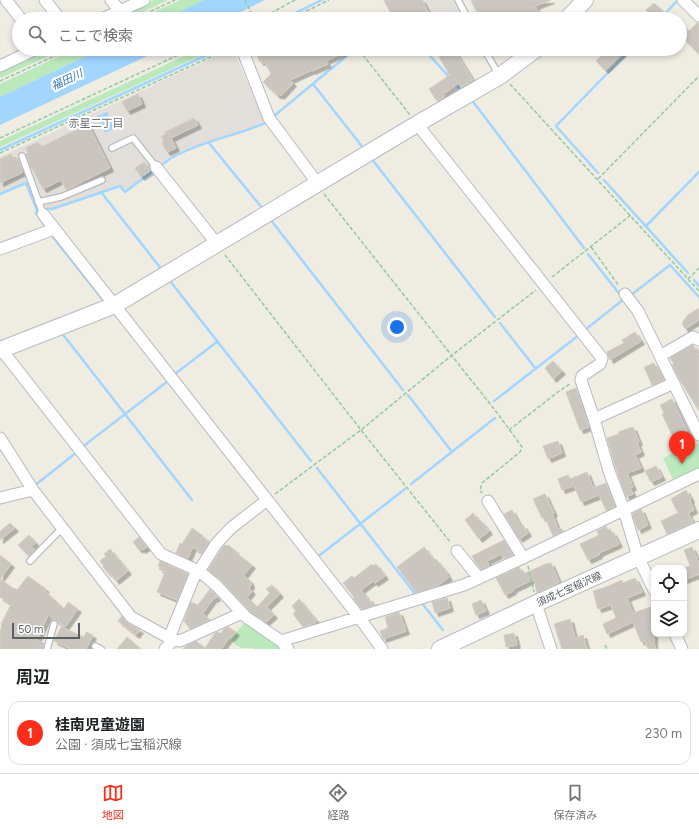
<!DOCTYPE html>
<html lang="ja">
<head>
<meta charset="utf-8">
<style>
	:root { --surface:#fff; --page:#f6f6f6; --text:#202124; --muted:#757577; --line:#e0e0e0; --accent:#fb2e1c }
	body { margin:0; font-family:Figtree,"Noto Sans JP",sans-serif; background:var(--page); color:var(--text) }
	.controls { position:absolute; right:12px; bottom:12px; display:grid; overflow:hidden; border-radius:8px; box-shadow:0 2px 6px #0003 }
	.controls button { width:36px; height:36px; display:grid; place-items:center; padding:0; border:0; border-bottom:1px solid var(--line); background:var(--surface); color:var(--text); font:20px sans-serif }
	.scale { position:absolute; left:12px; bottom:10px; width:68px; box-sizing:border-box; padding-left:4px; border:2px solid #5a5f64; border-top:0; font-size:11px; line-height:14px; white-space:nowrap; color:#5a5f64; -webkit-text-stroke:3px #fff; paint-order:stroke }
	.you { position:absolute; left:397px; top:327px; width:14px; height:14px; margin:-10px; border:3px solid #fff; border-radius:50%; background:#1a73e8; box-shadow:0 0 0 6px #1a73e833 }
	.badge { display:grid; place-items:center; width:26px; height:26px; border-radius:50%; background:var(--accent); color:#fff; font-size:13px; font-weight:700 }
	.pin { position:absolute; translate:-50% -33px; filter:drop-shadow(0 1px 2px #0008) }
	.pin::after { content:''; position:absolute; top:21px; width:14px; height:12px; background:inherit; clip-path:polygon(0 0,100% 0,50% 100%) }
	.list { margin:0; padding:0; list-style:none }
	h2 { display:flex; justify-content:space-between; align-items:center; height:52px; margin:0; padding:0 16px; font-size:17px }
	h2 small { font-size:13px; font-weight:400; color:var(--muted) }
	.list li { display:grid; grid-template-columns:26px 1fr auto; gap:12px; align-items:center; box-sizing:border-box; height:64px; margin:0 8px 8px; padding:0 8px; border:1px solid var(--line); border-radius:12px }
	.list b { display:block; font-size:15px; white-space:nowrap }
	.list p { margin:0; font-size:13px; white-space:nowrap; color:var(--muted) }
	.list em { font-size:13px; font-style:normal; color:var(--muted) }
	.icon { flex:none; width:22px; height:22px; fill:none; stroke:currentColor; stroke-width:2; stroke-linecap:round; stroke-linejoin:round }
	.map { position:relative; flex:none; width:699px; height:649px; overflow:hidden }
	.search { position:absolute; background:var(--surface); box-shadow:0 2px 6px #0003; left:12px; right:12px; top:12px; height:44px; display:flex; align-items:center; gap:10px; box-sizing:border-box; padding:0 14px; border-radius:22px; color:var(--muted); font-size:15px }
	.sheet { height:124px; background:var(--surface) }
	nav { display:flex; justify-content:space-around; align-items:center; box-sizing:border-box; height:56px; border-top:1px solid var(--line); background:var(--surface); font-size:11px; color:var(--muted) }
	nav a { display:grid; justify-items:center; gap:2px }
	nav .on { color:var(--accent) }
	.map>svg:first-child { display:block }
	.industrial { fill:#e2dfda }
	.green { fill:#bbe9bc }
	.water { fill:#a2d6ff }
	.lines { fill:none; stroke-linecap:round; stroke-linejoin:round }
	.stream { stroke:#a2d6ff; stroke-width:2.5 }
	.building { fill:#cac6bf; stroke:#d4cec0; filter:url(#shadow) }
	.lane-casing { stroke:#b7bac0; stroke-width:8 }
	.street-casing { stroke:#b7bac0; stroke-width:13 }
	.secondary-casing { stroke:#b8bcc2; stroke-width:18 }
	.path { stroke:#92c9a2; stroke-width:1.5; stroke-dasharray:4 2; stroke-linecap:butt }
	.lane { stroke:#fff; stroke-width:5.5 }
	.street { stroke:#fff; stroke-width:11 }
	.secondary { stroke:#fff; stroke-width:16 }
	.labels { text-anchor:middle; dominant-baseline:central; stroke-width:4; stroke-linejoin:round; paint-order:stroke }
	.street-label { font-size:10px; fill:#5a5f64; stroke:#fff }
	.water-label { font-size:11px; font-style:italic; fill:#3476bc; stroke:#fff }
	.neighbourhood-label { font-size:11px; fill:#6b7177; stroke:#fff }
</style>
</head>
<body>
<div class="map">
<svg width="699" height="649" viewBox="0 0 699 649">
	<defs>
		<filter id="shadow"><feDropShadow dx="3.5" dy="3.5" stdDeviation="0" flood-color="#0004"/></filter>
	</defs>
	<rect width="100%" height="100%" fill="#efece2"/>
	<path class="industrial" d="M383,0H462L472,19H393Z
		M231,49H233L264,121L250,127L181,151L171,156L125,191L120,185L52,208L37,210L26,182L0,193V157Z"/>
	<path class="green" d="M154,0H168L128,19H114Z
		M180,0H204L164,19H139Z
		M50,49H64L0,78V72Z
		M75,49H101L0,97V84Z
		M200,49H215L0,147V141Z
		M699,442V469L674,482L663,458Z
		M246,623L269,638L281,649H254L253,648C243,649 237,648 231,640L243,624Z"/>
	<path class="water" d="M204,0H265L226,19H164Z
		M101,49H162L0,125V97Z
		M107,112L114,129L105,133L97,116Z"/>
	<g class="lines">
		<path class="stream" d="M283,19L322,0
			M660,19L676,2
			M424,49L450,78
			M313,84L364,149
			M455,84L462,91
			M471,99L584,248
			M274,116L355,49
			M209,143L263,209
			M0,150L220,49
			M371,158L495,317
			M160,166C165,163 169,159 173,157C202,141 235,136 265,123
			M598,173L556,126L631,49
			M604,180L688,273
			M101,192L162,270
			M0,194L26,183L37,210L36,213L45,226
			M47,209H52L120,186L125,192L154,170
			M270,219L403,390
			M646,226L699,172
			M53,237L103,300
			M588,254L621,296
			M694,280L699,286
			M170,281L311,461
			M631,295L670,265L699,297
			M500,323L536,369
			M585,330L624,299
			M61,332L192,500
			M175,374L218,341
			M408,395L452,452
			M494,401L579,335
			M81,448L168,381
			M317,468L416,595
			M411,484L495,418
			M34,486L77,452
			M320,555L405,489
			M421,602L443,630"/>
	</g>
	<path class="building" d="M384,0H422L432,19H394Z
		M471,0H551L535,6L540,16L533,19H480Z
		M654,3L663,11L656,19L646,10Z
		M697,23H699V54L680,35V32L685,27L689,31Z
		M254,49H350L326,61L328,64L312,71V70L290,80L293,83L281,96L279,94L278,96L263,82L271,74L265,62L263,63L262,61L260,62Z
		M444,49H454L473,80L461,87L459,83L443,94L445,96L437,101L429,89L450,75L447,72H448L439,57L442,56L439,52Z
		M608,49H627L605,70L596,61Z
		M138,94L142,104L127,111L122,102Z
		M194,118L198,125L171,138L176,148L167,152L162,143L164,142L161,136L166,134L165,132Z
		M88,124L110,168L66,190L61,180L43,189L32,168H31L26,154L28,153L26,148L38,142L41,147Z
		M11,154L14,160L18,158L23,172L0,183V159Z
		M144,162L150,171L141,177L135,168Z
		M699,308V320L685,329L682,323L688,315Z
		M635,332L641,341L610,360L607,352L624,343L622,340Z
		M693,345L699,355V411L679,378L672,365L674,364L670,358Z
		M553,361L562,371L553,379L545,368Z
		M654,363L655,366H657L664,380L652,385L644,367Z
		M576,388L589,427L580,430L566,392Z
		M672,399L687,431L673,437L662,414L664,413L660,405Z
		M633,427L639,442L637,443L641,452L635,455L641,468L627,473L633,487L630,488L633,494L626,497L616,469L607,438L619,434L618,432Z
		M558,441L562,453L548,459L543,446Z
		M656,466L662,477L651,482L645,471Z
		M587,472L593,488L606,483L615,506L606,510L599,495L581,502L574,486L562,490L558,479L568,475L570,479Z
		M686,490L691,499L690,500L694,510L688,513L693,522L667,534L661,521L678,513L671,499Z
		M545,494L554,513L552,514L558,529L561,528L563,531L553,536L545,517L542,518L533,499Z
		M641,509L648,525L638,530L632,514Z
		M512,510L521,527L523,525L528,533L519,539L504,514Z
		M473,513L479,521L480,520L482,522L489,531L479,539L465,520Z
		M10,523L15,528L0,540V531Z
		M606,526L608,530L610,529L612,533L613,532L619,544L599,553V555L588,560L580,544L599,535L597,531Z
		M192,528L203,536V537L209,541L202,553L193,547L188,558L176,553L180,543L182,544Z
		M29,535L36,543L31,546L35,550L29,556L18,545Z
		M139,537L147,547L142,550L140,548L139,550L133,542Z
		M504,540L513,555L504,559L501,554L487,561L489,566L481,569L476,563L472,556Z
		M225,545L227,546L228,545L236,551L235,552L252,565L244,575L250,581L251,585L249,588L252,591L247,597L257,607L270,593L266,589L272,585L280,594L267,607L274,615L266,622L251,611V612L222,581L208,570L222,548Z
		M424,547L434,560L436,559L447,573H446L449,577L437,586L416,592L397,567Z
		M692,547L699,563V574L684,580V568L690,566L684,550Z
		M110,549L128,571L116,581L109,572L108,573L103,567L104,566L100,561L106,556L104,554Z
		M0,555L11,564L0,579L14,589V588L17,590L28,576L46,589L44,590L64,609L68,602L78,609L65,627L48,615L37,640L44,643L43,649H0V631L2,626L1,625L11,604L0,597Z
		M160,561L188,574L177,600L157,592L165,572L159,569L160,567L158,566Z
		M548,563V564L551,563L559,582L537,593L534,579L513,589V591L505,595L496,578L519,567L523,574Z
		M372,564L373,566L376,564L385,576L375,583L373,581L361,590L371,603L373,601L375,605L362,609L353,598L354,597L343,583L352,576L354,578Z
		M635,578L642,592L627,598L633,613L654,606V644L656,649H648L644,640L641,642L633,622L607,634L603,624L616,618L611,605L598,609L593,591L606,587L622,580L623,583Z
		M210,589L217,597L215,599L214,598L203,613L209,620L190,629L184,621L191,602L198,605Z
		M447,598L450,608L435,613L432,602Z
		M299,599L317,621L313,624L303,627L293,614L296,611L292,606Z
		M481,600L486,611L476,615L472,604Z
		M399,612L406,631L383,639L380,631L388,628L385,617Z
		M122,616L127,623L140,630L136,635L118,621Z
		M570,619L575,638L583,635L587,649H562L554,624Z
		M61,627L84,637L86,632L93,635L86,649H71L54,641Z
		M228,627L236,632L231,638L230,637L221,649H183L186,646L196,641L205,648L215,633L218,632L220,634L224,629Z
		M514,633L517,645L506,647L504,635Z
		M127,637L141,649H117Z"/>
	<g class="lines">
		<defs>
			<path id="lane" d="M458,0L468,19
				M484,49L499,75
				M112,148L133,138L156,167
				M22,156L43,214
				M38,202L61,197L102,180
				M30,561L62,528
				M95,646L101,649
				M47,649L54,624"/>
			<path id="street" d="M6,0L21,19
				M45,0L60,19
				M111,0L120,11
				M683,0L699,16
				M102,19L144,0
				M242,49L269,118L318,184
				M0,66L36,49
				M417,124L602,358L600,364L582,376L581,380L594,419L609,471L624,510L638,557L654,590
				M156,167L217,244
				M43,214L359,617L382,649
				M0,249L54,229
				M625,294L638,311L699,435
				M1,349L161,554L199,571L217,586L246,617L281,641L288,649
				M660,356L693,337L699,340
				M594,419L674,383
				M0,438L33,490L131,617L173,640L180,641L242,613
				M0,498L33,490
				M488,501L523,558
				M457,551L479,578
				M199,571L216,544L231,528L267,500
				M536,604L551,649
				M675,634L682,649
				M169,638L197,570
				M281,641L464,585L525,557L699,474
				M165,649L173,640"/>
			<path id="secondary" d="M567,19L585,0
				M0,350L115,305L417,124L500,76L536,49
				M440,649L537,603L699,530"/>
		</defs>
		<use href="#lane" class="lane-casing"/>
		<use href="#street" class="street-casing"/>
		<use href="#secondary" class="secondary-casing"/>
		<path class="path" d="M245,0L254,19
			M134,19L175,0
			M260,19L295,0
			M290,19L329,0
			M359,50L410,115
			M0,81L70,49
			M510,84L699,291
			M0,138L191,49
			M0,153L228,49
			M598,179L699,76
			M324,194L498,414L522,447L520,452L482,483L480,490L482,493
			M591,247L619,286
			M225,255L361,430L451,543
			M552,277L631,215
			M688,279L699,268
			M509,430L558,392L571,383
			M275,494L361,430L451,356L536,290
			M528,566L534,592
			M605,645L607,649"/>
		<use href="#lane" class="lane"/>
		<use href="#street" class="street"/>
		<use href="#secondary" class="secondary"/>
	</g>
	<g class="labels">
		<g class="street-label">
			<text transform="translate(569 589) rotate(-24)">須成七宝稲沢線</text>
		</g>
		<g class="water-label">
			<text transform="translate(67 80) rotate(-25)">福田川</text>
		</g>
		<g class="neighbourhood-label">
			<text x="96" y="123">赤星二丁目</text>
		</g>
	</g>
</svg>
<div class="controls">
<button><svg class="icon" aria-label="locate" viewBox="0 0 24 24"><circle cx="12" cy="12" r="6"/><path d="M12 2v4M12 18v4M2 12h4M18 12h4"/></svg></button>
<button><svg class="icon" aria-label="layers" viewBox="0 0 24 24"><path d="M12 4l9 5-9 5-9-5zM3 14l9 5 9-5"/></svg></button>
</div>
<div class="scale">50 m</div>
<div class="you"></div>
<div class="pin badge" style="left:682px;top:464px">1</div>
<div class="search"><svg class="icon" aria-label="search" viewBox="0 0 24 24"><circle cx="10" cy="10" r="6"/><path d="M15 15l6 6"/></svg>ここで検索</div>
</div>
<section class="sheet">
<h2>周辺<small></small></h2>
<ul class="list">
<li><span class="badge">1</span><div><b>桂南児童遊園</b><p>公園 · 須成七宝稲沢線</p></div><em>230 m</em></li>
</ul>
</section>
<nav>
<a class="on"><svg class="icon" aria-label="map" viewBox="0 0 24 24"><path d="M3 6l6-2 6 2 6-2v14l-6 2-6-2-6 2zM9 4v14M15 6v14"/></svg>地図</a>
<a><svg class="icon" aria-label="directions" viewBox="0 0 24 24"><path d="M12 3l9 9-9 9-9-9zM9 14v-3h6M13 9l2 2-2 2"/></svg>経路</a>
<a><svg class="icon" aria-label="saved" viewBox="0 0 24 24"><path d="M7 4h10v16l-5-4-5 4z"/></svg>保存済み</a>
</nav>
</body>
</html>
